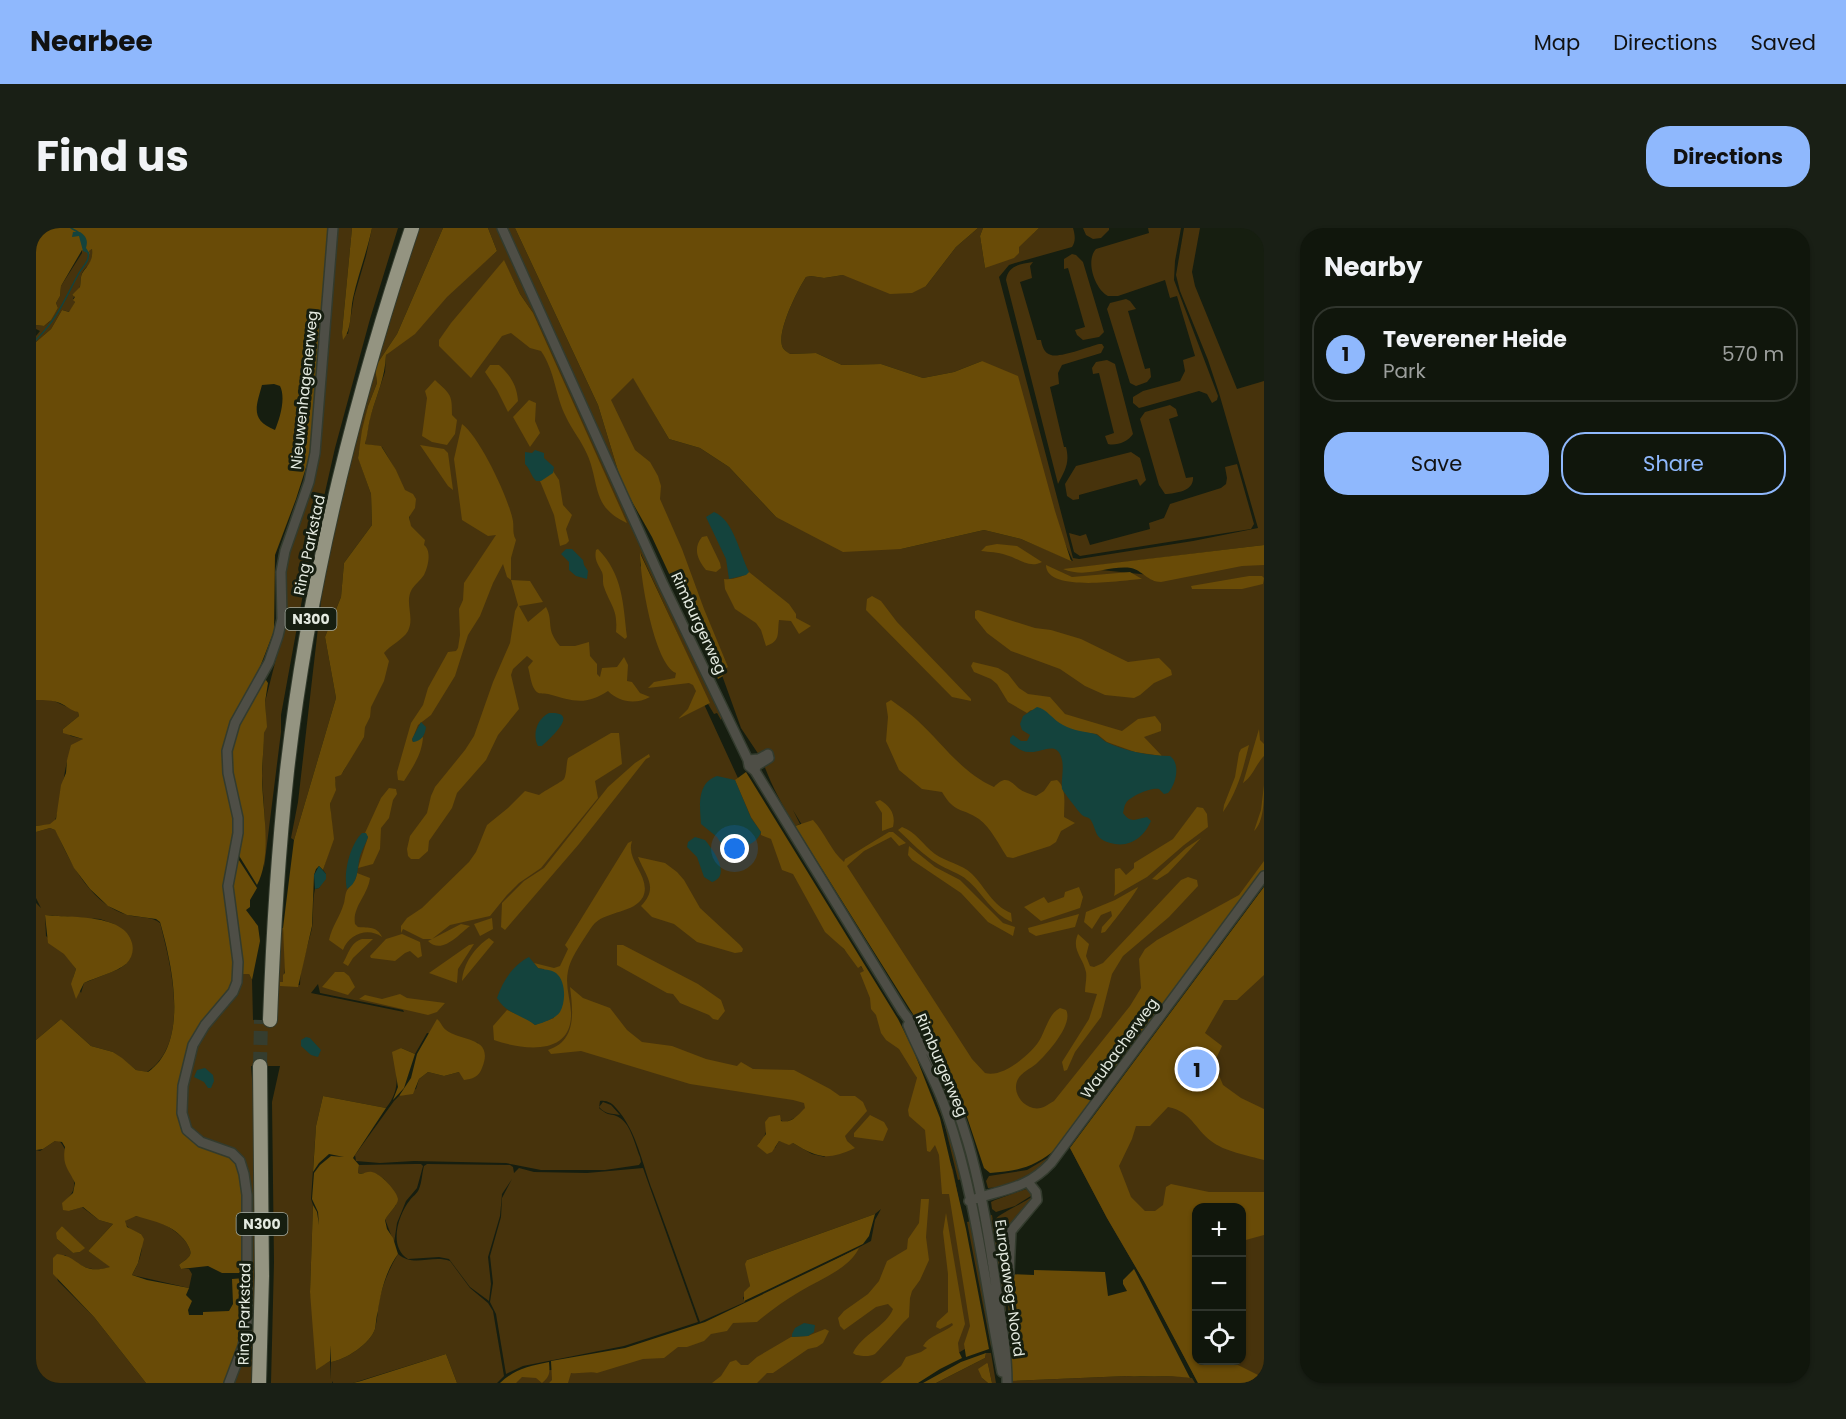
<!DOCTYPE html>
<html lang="en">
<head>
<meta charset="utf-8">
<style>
	:root { --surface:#10160c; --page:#191f15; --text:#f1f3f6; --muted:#9c9f9d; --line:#30352d; --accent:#8fb8fd }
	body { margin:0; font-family:Poppins,sans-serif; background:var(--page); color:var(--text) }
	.controls { position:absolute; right:18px; bottom:18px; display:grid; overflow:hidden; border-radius:12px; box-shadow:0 2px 4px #0004 }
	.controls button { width:54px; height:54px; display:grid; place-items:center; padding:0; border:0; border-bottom:2px solid var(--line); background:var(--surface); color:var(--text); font:30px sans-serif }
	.you { position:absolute; left:699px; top:621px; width:21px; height:21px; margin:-15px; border:4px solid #fff; border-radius:50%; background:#1a73e8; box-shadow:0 0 0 9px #1a73e833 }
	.badge { display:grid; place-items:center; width:39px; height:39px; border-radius:50%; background:var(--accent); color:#111; font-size:20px; font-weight:700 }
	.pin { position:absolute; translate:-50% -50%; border:3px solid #fff; box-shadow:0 2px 6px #0006 }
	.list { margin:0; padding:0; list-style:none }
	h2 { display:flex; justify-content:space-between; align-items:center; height:78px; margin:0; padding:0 24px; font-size:26px }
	h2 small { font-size:20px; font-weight:400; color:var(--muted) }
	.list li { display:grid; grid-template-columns:39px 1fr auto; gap:18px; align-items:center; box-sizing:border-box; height:96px; margin:0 12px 12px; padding:0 12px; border:2px solid var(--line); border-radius:24px }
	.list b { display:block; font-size:22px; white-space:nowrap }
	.list p { margin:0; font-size:20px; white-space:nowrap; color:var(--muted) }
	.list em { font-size:20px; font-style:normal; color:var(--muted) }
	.actions { display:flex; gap:12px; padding:18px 24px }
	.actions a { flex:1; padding:14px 0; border:2px solid var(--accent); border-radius:24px; text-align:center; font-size:21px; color:var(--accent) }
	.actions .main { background:var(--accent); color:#111 }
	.icon { flex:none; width:33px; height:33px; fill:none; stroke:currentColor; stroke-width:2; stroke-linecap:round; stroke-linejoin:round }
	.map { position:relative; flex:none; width:1228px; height:1155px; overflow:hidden; border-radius:24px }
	header { display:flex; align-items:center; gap:36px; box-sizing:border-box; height:84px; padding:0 30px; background:var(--accent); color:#111 }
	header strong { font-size:28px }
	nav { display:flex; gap:33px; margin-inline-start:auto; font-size:21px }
	.intro { display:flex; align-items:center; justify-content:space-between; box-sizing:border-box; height:144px; padding:0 36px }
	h1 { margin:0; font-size:42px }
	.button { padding:15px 27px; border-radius:24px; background:var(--accent); color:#111; font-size:21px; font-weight:700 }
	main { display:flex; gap:36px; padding:0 36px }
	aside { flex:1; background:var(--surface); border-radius:24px; box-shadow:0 2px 4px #0004 }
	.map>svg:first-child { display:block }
	.green { fill:#47330c; fill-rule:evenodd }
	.forest { fill:#694b07; fill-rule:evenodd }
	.water { fill:#14433d }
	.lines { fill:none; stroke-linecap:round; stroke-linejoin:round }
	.stream { stroke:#14433d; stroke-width:1.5 }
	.highway-tunnel { stroke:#353d2f; stroke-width:14; stroke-dasharray:14 7; stroke-linecap:butt }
	.minor-casing { stroke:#333b2d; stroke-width:12 }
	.highway-casing { stroke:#333b2d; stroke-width:16 }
	.minor { stroke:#4e4e46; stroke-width:9 }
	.highway { stroke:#949481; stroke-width:14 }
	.labels { text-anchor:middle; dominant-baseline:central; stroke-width:6; stroke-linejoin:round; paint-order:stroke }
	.shield { fill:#161e10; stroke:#a6ada2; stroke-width:1.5 }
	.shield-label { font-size:14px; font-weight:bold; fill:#e4eae0 }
	.street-label { font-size:15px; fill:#e4eae0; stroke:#161e10 }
</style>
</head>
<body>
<header>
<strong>Nearbee</strong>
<nav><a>Map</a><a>Directions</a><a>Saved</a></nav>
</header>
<div class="intro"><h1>Find us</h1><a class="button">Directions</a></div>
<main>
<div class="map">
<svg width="1228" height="1155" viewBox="0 0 1228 1155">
	<rect width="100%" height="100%" fill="#161e10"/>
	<path class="green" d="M294,0H316L306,104L312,106L318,69L330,28L336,0H362L334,91L299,220L271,344L245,487V504L228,640L229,596L226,548L228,505L230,496L229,474L242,423L246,396L245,367L255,309L273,262Z
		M380,0H407L361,106L339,139L341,155L332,178L322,229L335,266L336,297L308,335L305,369L289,409L300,470L258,612L255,610L262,574L286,365L283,363L312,228Z
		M452,0H462L686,489L685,492L681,485L678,486L672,476L673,475L605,326L604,337L707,561L803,716L829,743L830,758L860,804L881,850L917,942L949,1109L872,1155H471L485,1143L516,1142L582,1128L669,1100L835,1013L839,992L845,981L839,986L711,1032L714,1058L707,1070L709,1074L664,1094C648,1050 633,1007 617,964C606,936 601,903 580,880C576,875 571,872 564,873L563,880C574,890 575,884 584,890C595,897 599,917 604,929L605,934L603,937L569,942H505L470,935L378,933L344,935L320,933L319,927L358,873L363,868L380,861L383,851L392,844L408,848L423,844L442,815L391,805L379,826L365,820L357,825C361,845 365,862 350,880L287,868L280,898L275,971L277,977L274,1064L289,1136L294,1133L295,1151V1134C309,1132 334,1116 339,1101C341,1093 342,1082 343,1073C347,1056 353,1041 362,1026C378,1040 396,1026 414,1033L434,1060L452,1075L457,1083L468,1148L461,1155H421L410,1126L317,1155H297L296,1153V1155H235L238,1034L236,874L244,838H215L221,913L219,1155H195L210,1117L214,972L151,894L149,865L155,829L205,746H213L216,752L217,792H239L241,700H247C249,719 251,736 247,755L244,754V758L264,757C264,737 272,719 276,700C278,687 276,674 279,661L283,660L290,646L287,642L297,610L294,576L300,559L298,548L307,544L315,529L374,295C370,259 364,249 346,219L329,216L334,189L349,144L350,127L390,85L461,23ZM468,33L484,66L497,85L463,41ZM282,756L284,765L367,782L368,784L275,765ZM761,889L789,929L776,926L757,915L753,916L743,913L739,920L723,915L727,912L731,901L744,891L748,895Z
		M469,0H479L562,177L586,256Z
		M942,0H947L944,8L949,40L982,19L1003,0H1037C1039,7 1040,13 1036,19L979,35L973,37L963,49L1037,330L1043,331L1157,313L1222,300L1183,165L1172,132L1144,63L1140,47L1148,0H1164L1156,44L1159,58L1201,161L1228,153V317L1049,339L1055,341L1124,348L1228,328V637L1017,917L885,785L807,666L757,582L764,596L759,598C747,578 736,559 728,537L729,536L705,500L682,436L565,167L597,149L633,211L664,220L693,239L740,289L865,321L948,302L985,311L1037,333L946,133L918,144L887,150L845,136L806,137L780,125L753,126C751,124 748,122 747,120C739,106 762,61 770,49L775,48L788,50L807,47L890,58L920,19Z
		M1047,0H1073V2L1065,10L1057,11L1050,7Z
		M1112,0H1145L1139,33L1138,52L1182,168L1181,172L1176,175L1171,166L1163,163L1107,179L1103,180L1097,175V169L1107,163L1144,153L1149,143L1147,132L1159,128L1141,68L1134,70L1129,52L1082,68H1072C1059,61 1049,33 1060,21L1113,5Z
		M46,20L52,23L56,21C57,37 52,35 46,45C44,50 45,57 43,62L36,67L39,69L37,70L39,74L34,84L26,82L15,101L0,114V108L4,103L0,101V97L8,98L13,94L22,80L20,75L24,68L25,58L46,25Z
		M1036,26L1040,27L1047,34L1068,104L1063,109L1047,112L1041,107L1039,102L1049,99L1032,40L1028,41V31Z
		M997,34L994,38L996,50L984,54L1001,112H1005C1006,118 1008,125 1015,127C1024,130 1052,119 1063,116H1066L1068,119L1065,125L1026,137L1022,145L1023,156L1014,159L1028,219H1030C1034,235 1029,242 1022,256L970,52C972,37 985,36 997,34Z
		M1090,71L1094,73L1100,81L1092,83L1109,141L1114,140L1115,149L1111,154L1100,158L1094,155L1071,81L1074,75Z
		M1071,132L1079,136L1080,140L1097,206C1092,214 1080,218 1072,216L1069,208L1078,205L1063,145L1057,146L1056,140L1060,134Z
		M1134,177L1140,181L1142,188L1133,191L1150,250L1157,249C1158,263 1141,265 1129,266L1123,257L1104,191L1109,184Z
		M1095,224L1104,230L1110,252L1104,258L1101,251L1043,267V271L1037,272L1031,268L1029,256L1040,238Z
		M1201,236L1218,296L1215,301L1044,328L1038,324L1033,305L1044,308L1050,306L1054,317L1114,301L1113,295L1128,290L1134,276L1185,260L1190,256L1191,250L1189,239Z
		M0,472H16L42,484L43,488L27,501L35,508L47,511C42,517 32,526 31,534C28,544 23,588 18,594C15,598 5,597 0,598Z
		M14,600L19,602L22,607C35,638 58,678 92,687C102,690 116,688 124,695C135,737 155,815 111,844L100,842L77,824L55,818L25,791L0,812V675L5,680L0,670V604ZM9,687L64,691L78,696L90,736L83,741L48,755L45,765L37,750L40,741L29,726L10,708Z
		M1228,659V1155H1162L1109,1055L1071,990L1034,920ZM1160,980H1206V1132H1160Z
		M877,801L892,825L912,867L938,949L933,950L913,876Z
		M891,848L910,891L926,951L922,952L908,894Z
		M567,874L575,877L584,887C575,885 570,887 563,879Z
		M19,913H23C30,917 39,948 38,957C38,964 34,968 29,973L33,983L46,979L63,992L77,996L52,1023L75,1039C55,1045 45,1039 29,1027L17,1037L22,1053L58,1089L110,1155H0V922L4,923ZM26,998L48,1020L44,1024L37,1025L21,1011Z
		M1013,929L1014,932C997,947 976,960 952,960L950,953L953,948L991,942Z
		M378,936H385L387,938L381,960L370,973L361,995L358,1015L349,991L360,977V967L348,951L339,945H322L323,937Z
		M391,936L474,937L477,939L478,945L483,940L498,944L551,945L607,940L662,1094L588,1118L487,1138L470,1146L460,1086L454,1074L457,1055L454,1028L465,989L466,970L476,951L466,966L464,988L452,1029L455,1056L453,1073L434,1059L413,1031L403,1029L372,1031C352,1019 362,987 374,972C377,968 381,966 383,961C386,954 386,945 388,938Z
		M990,961L994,962L998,966L979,978L960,984L956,981L955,974L959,972Z
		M998,967L999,971L979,993L972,1046L971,1075L969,1047L959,992C963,985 989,975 998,967Z
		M956,987L969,1064L971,1117L951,988Z
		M95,988C114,987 139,999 150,1014C152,1018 156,1023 154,1027C152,1031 146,1034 143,1037L145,1041H153L156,1046L153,1060L96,1047C104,1033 108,1021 105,1006L95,1002L89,996V993Z
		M935,993L958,1115L955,1119L931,994Z
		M950,1125H955L960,1155H956L952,1136L946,1150L952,1155H900L949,1130Z
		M1091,1148L1105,1149L1142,1148L1156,1150L1159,1155H976V1153Z"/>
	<path class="forest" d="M0,0H294L274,227L260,271L239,327L238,403L215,462L191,510L199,603L189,664L198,726L197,757L153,818L150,828L145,850L148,901L199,932L208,964L210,1045H186L172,1038L145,1041L143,1037C146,1034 152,1031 154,1027C156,1023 152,1018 150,1014C137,996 119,994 100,988L89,993L91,999L105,1006L108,1011L102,1035L96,1047L111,1052L153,1060L150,1067L156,1073L152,1082L153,1087H167V1084L193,1083L197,1076L196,1051L209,1050L208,1104L189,1155H110L58,1089L17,1046V1030L21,1026C44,1028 43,1048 74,1039L52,1023L77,996L63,992L47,979L33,983L27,982L26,975L37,965L39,955C32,940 26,938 29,919L26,914L19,913L7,921L0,922V812L25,791L55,818L77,824L86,830L100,842L112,844C154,815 136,736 124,694L120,691L91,687L72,678L54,661L38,640L19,602L14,600L0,604V598L14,596L20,591L25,557L30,545L31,532L35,517L47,511L27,505V501L43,488L42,484C35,483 31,478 24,475C16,472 9,472 0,472V114L15,101L26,82L33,84L39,74L37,72L39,69L36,67L44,59C45,54 44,48 47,44C53,36 57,32 56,21L53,23L54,26L46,22L25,58L24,68L20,75L22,80L15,92L8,98L0,97ZM238,156L244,158C250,170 244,190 239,202C214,192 220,179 226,157Z
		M316,0H336C331,24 322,47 317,70C314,84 316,101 307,112L306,104Z
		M407,0H452L461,23L411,69L379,106L350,127C349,150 341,166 335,187C332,197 332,206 329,216L345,218L360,242L369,262L377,266L380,271L379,280L373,289L375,298L389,312L388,317C396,323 392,339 388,347C385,352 379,356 376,361C368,374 379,389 372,403C367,412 354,417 348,425L353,433L348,453L335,479L334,489L329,499L328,509L305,547L299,549L300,562L294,576L298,611L287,642L283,638L280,641L278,647L276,698L262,759L244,758V754H247V747L249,745L247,700L258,612L300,470L289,409L305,369L308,335L336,297L335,266L322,230L326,202L332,178L341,155L339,139L361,106Z
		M479,0H942L920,19L890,58L876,65L854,66L807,47L788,50L775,48L770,49C762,61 739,106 747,120C748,122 751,124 754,126L780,125L806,137L845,136L887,150L918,144L946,133L982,148L1019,283L1035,333L985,311L948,302L865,321L807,324L740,289L693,239L664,220L633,211L597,150L575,172L599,222L614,234L622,248L625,258L624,271L646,321L668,381L692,439L686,442L687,448L682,451L616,309L586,256L562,177Z
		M947,0H1003L983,19V25L978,30L949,40L944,8Z
		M468,32L484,66L497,85L591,295C555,279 564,255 551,226C545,212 536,202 530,189C519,167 519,143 505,123L494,120L475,105L466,108L435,150L403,118V112L415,95Z
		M454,137H463C474,147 481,157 482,173L472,184L461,162L449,144Z
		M399,152C415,167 416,166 416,187L421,192L419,206L411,217L396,214L386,208L391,170L389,163Z
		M493,172L500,175L499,193L504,205L494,219L477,189Z
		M426,196C444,209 473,271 477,293C478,300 476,305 480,312L475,330V352L494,353L507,374L483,378L492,394L510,379C518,394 509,401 524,418H539L553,414L554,428L561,436V446L564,449L566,440L581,439L588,429L592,437L591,453L596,454L604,465L614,469C599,477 583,474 572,463C549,478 537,473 512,466C507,465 502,467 499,462C495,457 494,446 492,439L497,433L491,428L477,441L475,447L483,481L462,507L450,532L421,565L416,580L393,613L392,623L383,631H375L372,628L371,621L374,608L391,585L395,568L399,559L429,522L438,508L457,454L474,415L479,383L482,377L475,352L471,349L467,336L457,355L444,388L432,407L419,448L395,487L382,497L376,512L377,514L387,509C386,526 377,539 368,553L362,552L361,544L375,495L387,477L392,460L412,424L420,423L422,420L424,407L423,381L427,372L428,355L460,307L452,308L426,292L418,231Z
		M384,217L408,221L412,225L417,262L412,258Z
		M517,243L523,252L527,277L536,287L530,301L533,313L530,316L524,318L518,287L504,253Z
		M671,308L684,335L685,340L680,344L670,342C661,331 657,320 666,309Z
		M961,316L981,318L1006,334C993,341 982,330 970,327C962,324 953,324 945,323L950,318Z
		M1228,317V337L1206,338L1125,354C1112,354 1106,342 1095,340C1072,337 1051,351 1027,341Z
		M562,321C587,347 587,375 591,409L589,411L580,404C582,381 575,379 568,359C566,354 568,349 566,344C562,336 558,332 560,322Z
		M604,325L674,475L642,491L652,481L660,463L657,457L653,455L612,460L618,454L639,450L640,445C618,436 604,348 604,325Z
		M1010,337L1036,349L1094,344L1106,351C1088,352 1010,365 1010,337Z
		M713,344L753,376L760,386V390L775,398L763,406L755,393L743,392C741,406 745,413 730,418L725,402L720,395L699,381L689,361L688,351C696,352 707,349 713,344Z
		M1213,348H1226L1228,350L1227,356L1206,361H1156L1155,358Z
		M836,368L845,373L861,394L935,471V473L916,469L830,382L831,371Z
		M942,382L999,400L1015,402L1045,411L1092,434L1123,430L1135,442L1136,447L1118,455L1104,467L1098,470L1069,467L1049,458L1024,441L975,423L951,405L939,390V383Z
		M937,434L962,440L972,446L983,460L992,466L1014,469L1029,486L1086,503L1102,491L1119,488L1125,496V503L1108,509L1126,528L1099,524L1071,514L1061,506L1038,503L1023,496L1014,488L995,482L991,485L972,474L961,456L955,451L938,444L935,438Z
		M230,452L232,455L229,474L231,499L228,505C228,520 226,534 226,548C226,581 237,627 221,657L202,626L194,537L196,509L227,453Z
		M855,472C864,479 874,485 881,492C907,516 926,545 958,559C968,548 973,551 982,560C987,564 994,566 1000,568L1008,563L1015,553L1021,552C1031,560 1028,576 1028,589L1039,595L1025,603L1020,614L1014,618L977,630L971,629C963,617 955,600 943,591C925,579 919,586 906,564L886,561L863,542L850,513L852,489L850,475Z
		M1223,501L1224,512L1228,516V528C1220,536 1217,548 1207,555Z
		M575,505H583L586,536L559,553L562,570L505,640L483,655L471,667L454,688L414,697L396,711H387L367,701L365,705V698L371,690L386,680L433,634L440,624L451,597L472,580L489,563L503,567C508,563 527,553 528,551C531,545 530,536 532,530Z
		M1213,517C1207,541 1202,563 1187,584L1188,577L1199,549L1203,525L1205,521Z
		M613,526L614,529L610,531L543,616L469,702L465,699L466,675L488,653L508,640L572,559L599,535Z
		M710,544L862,791L877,821L904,890L930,1001L953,1121L930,1129L928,1116L934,1098L913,966H906L903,927L899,917L894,924L891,923L889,902L873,888L872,882L881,850L863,821L850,812L845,805L840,787L835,781L834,770L824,745L828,743L825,738L822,740L808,721L789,704L757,646L746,642L735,611L725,607V604L715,589L699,552Z
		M1228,557C1228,572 1228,594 1218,603L1225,582Z
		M353,560L360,561L361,566L357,572L353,590L345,600L344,621L337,636L322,640L332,609L329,605L345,570Z
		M844,572C854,578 860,586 857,599L846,603V585L839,574Z
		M1161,579L1167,580L1171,586L1172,599L1148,617L1111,649L1078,668C1080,661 1078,649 1079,641L1084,640L1090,647L1098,640V635L1137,611Z
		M777,592C789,605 795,623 808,634L809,631L853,604H857L870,615L863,618L855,609L828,623L811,638L936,831L949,845C966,850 991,829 1001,816C1010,804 1011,787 1024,780L1030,782C1038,796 1011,826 1000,836C994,841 986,844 982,851C976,862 984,877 997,880C1006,882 1011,877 1018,873L1094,778L1105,760L1103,731L1109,721L1121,712L1203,667L1228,633V642L1021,920C999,939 983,943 954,945L948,940L930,886L897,818L759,598Z
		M866,599C880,604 887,617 899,626C910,634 926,636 936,646C949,659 957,678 975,685L976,694C956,686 947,665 931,652C924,645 911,642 902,636C887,627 875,614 862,602Z
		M1165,610L1132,645L1121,652L1116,651L1150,620Z
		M596,613C589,633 616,649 607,669C598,685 572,683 559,695C556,698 553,703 551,706C544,717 534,731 532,743C529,757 534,770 535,784C537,829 486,822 458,812L457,798L471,782L490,790L499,797L518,790L508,741L502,740L498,735L518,740L524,738L532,721L529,717L592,615Z
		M873,618L899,639L924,652L967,695L979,699L977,708L952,694L925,665L876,632L872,627Z
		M201,629L221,660L214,672V679L210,682L222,698L224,713L216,752L213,746H205L194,667Z
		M602,629L629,635L641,644L648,652L664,680L704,717L707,721L706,724L699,725L661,714L638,696L616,689L605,678C623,659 610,649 602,629Z
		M321,645L334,650C332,667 316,679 319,696L322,699C333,700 341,698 346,709C332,699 313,706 307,722L293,712C296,698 304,689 308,675C309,672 309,664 312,661C316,654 319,656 321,645Z
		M1152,649L1161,652L1162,658L1133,689L1087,728L1076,746L1065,789L1039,824L1031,842L1028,843L1026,834L1053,791L1061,766L1049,764C1049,758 1051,750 1050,744C1047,729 1035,722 1042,706L1053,716L1050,728L1054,738L1058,739L1067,735L1145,652Z
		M1043,659L1047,669L1044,680L1005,693L988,679L1008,669L1012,675L1028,669L1029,664Z
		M1102,659C1100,665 1075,697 1069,704L1065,705L1066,699L1076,688L1075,683L1065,687L1056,701L1048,694L1050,684L1079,672Z
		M1228,659V747L1201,772H1188L1169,805L1186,818L1178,835L1187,857L1205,870L1228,881V932C1213,928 1187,923 1175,913C1158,900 1156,884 1132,879L1114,898H1100L1096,911L1083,938L1095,969L1109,983H1119L1127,977L1130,959L1135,956L1173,964H1228V1007L1206,1013V980H1160V1132L1194,1133L1228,1150V1155H1162L1109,1055L1071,990L1034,920Z
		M1043,686L1039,699L1000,708L993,704L992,700Z
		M9,687C33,690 89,685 96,715C98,723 96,730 90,736C81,744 60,749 48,755L40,771L35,756L40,741L28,726L12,715Z
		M456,690L457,701L444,708L438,696Z
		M425,696L434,698C422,707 406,727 392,713Z
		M366,706L384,714L386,728L382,730L374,723L369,725L359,733L335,730L334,728L350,711Z
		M453,710L458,714L426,753C427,736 439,719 453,710Z
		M326,711H337L317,730L312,738L307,735C313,725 314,715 326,711Z
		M438,716L422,741L421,755L393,745L433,717Z
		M581,717H587L662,756L685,772L689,783L682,792L677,791L673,787L644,775L637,766L631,765L581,737Z
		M299,744H308L313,748L319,759L312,767L286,759Z
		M534,759L547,770L574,780L591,802L606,814L636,818L670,831L701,838L705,834L717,841L758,842L794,861L804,868H819L827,874L831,883L809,908L811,913L819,920C791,933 782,930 757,915L753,917L743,913L736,924L731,926L721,918L730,906L729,894L733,889L744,887L745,893C755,896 762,887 769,880L768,875L757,872L654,856L545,823L515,826L512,822C541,813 537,783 534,759Z
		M364,766L371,770L409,775L401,784L392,787L323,771L329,767L346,771Z
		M401,791C405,794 406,799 410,802C425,814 459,808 446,840C443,849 436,851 428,852L423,844L408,848L392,844L383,851L377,866L363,868L375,850L381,826Z
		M365,820L379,826L368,860L357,872L362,859L356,824Z
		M287,868L350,880L317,930L323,937L322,945C328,947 330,943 336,944C344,945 361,963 362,971C362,977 352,986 349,992L351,1001L357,1010L362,1026C350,1043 345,1062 342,1083C340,1089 340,1096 339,1101C334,1116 309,1132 295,1134L294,1117V1133L280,1142L274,1064L277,977L281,984L283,997L282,984L276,971L278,945L284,937L295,928L308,929L293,926L283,935L277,944L280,898Z
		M834,887L848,894L852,901L847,913L818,909V905Z
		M885,971H893L890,1009L893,1032L884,1052L876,1063L874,1070L873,1089C867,1094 842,1124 839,1126C833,1129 827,1128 820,1127L817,1125C826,1106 850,1099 857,1081L852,1076L840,1079L808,1102L804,1098L802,1090L808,1083L832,1066L843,1053L851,1033L871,1021L872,1011L883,995Z
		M910,985L929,1096L922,1115L923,1124L926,1130L904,1141L882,1155H844L865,1138L870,1129L885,1124L891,1120L887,1118C893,1107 908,1105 917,1097L916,1095L904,1101L900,1099L901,1094L912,1084V1046L907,1004Z
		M839,986L833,1008L827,1016L708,1073V1064L714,1058L709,1036L711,1032Z
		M26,998L49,1020L44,1024L37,1025L21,1011L20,1005Z
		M823,1020C812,1042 784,1051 763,1064C748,1073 734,1083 721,1094L697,1095L691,1103L675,1106L668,1113L651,1119H642L628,1130L607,1131L561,1145C555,1143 543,1146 535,1145L532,1155H513L516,1152L515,1133L589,1120L669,1094Z
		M1098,1041L1154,1150C1133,1146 1112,1150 1091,1148L976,1153L973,1105L972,1046L998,1047V1042L1069,1044L1072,1068L1091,1063L1087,1056V1052Z
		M789,1101L793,1103L787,1115L781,1119L772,1121L737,1145H731L721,1155H676L685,1148L694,1134L700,1132L705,1137H712L721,1129L755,1109L772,1108Z
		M950,1125L949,1130L900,1155H887L925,1134Z
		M410,1126L421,1155H317L325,1153Z
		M513,1134C514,1145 514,1148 506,1155L500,1150L486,1149L480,1155H464C479,1141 493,1138 513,1134Z
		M951,1135L952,1136L956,1155H952L946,1150L942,1141Z"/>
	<path class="water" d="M37,4H44C51,9 52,13 50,20L54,26L47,23L43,8L36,9Z
		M499,222L508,225V230L518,239L517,245L505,253H500C495,248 494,241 489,236V224L496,225Z
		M678,284C698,292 704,327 713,344L710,347L693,351L690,331L670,289Z
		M530,321H536L547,332L548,337L552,343L551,351L540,348L533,342V334L525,326Z
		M1001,479C1010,480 1018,493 1027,497C1038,503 1047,503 1059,506C1063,507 1066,512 1070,514C1089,523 1114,528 1134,528C1145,536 1140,556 1132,565L1128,566L1123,561C1116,559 1094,568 1090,575C1088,578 1088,581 1087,585C1095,596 1100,591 1111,589L1115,593C1109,607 1096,619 1079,616C1073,615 1066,613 1062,608C1059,604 1058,596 1054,591C1052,589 1048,589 1046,587C1043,584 1029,566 1026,561C1025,552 1028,542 1026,532C1022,512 1007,524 995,524C986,525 981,519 974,515V510L977,507L985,513H991L994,507L986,502L984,496L987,488Z
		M513,485C546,483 513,511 506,518H502C496,506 501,491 513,485Z
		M385,494L390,499C389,508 385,513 377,514L376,511Z
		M681,548L699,552L715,590L725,604C720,618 704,620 690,623L681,609L665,596C664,580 660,555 681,548Z
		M326,605H330L332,609C330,615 326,622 324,628C321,640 323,654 311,661C307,645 314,617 326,605Z
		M659,609L669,612C677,622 696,647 676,654L668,649L661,629L651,619L652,614Z
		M283,638L290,646V651L283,660L279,661L278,647Z
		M493,729L502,740C508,742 514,741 520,745C530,753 530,774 524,784C519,791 506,795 499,797C486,787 469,785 461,770C467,753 476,738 493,729Z
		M270,809L274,810L285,822L282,829L275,827L265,818V812Z
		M169,840L177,847L178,853L175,860H172L168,854L158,849L161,842Z
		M768,1095L779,1097L778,1104L772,1108L756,1109V1106L759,1100Z"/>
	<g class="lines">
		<path class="stream" d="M35,0L42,4
			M0,112C23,89 28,72 43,45C47,38 54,33 52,25"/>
		<path class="highway-tunnel" d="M224,838L225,792"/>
		<defs>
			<path id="minor" d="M466,0L627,356L712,532L713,538L719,543L867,784C929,860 947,964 960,1059C965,1091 971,1123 971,1155
				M712,532L723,531L732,526L733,530L720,538L719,543
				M872,797C884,827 901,854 911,885C940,968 949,1058 966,1144
				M933,973C966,961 990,962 1015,935L1228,648
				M973,1046L975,1003L1001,972L1000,964L992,954
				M193,1155L207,1118L211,1099V967L208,946L204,933L196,925L165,914L151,902L146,885L147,858L157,817L169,797L197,764L201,754L202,734L192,658L202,605V590L192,545L191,523L199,495L233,434L242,408L246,391L245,344L249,323L273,254L279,225L297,0"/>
			<path id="highway" d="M234,792C237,709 242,626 251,543C272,359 317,176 376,0
				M223,1155L226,1048L224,838"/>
		</defs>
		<use href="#minor" class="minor-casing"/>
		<use href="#highway" class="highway-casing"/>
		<use href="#minor" class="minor"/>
		<use href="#highway" class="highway"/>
	</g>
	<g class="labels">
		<g class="shield">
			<rect x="249.5" y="380" width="51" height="22" rx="4.5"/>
			<rect x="200.5" y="985" width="51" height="22" rx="4.5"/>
		</g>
		<g class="shield-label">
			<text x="275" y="391">N300</text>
			<text x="226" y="996">N300</text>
		</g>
		<g class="street-label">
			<text transform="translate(268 162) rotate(-84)">Nieuwenhagenerweg</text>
			<text transform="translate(273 317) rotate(-78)">Ring Parkstad</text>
			<text transform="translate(663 395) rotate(65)">Rimburgerweg</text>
			<text transform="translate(1083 820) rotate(-54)">Waubacherweg</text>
			<text transform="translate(906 837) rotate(67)">Rimburgerweg</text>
			<text transform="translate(974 1060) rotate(82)">Europaweg-Noord</text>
			<text transform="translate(208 1086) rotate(-89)">Ring Parkstad</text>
		</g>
	</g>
</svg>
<div class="controls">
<button>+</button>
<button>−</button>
<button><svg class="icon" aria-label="locate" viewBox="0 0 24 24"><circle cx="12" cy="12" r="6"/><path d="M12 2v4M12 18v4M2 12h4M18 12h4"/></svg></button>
</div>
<div class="you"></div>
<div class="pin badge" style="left:1161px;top:841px">1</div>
</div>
<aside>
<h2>Nearby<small></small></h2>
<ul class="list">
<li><span class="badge">1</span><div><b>Teverener Heide</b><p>Park</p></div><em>570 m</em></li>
</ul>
<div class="actions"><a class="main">Save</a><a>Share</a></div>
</aside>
</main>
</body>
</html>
